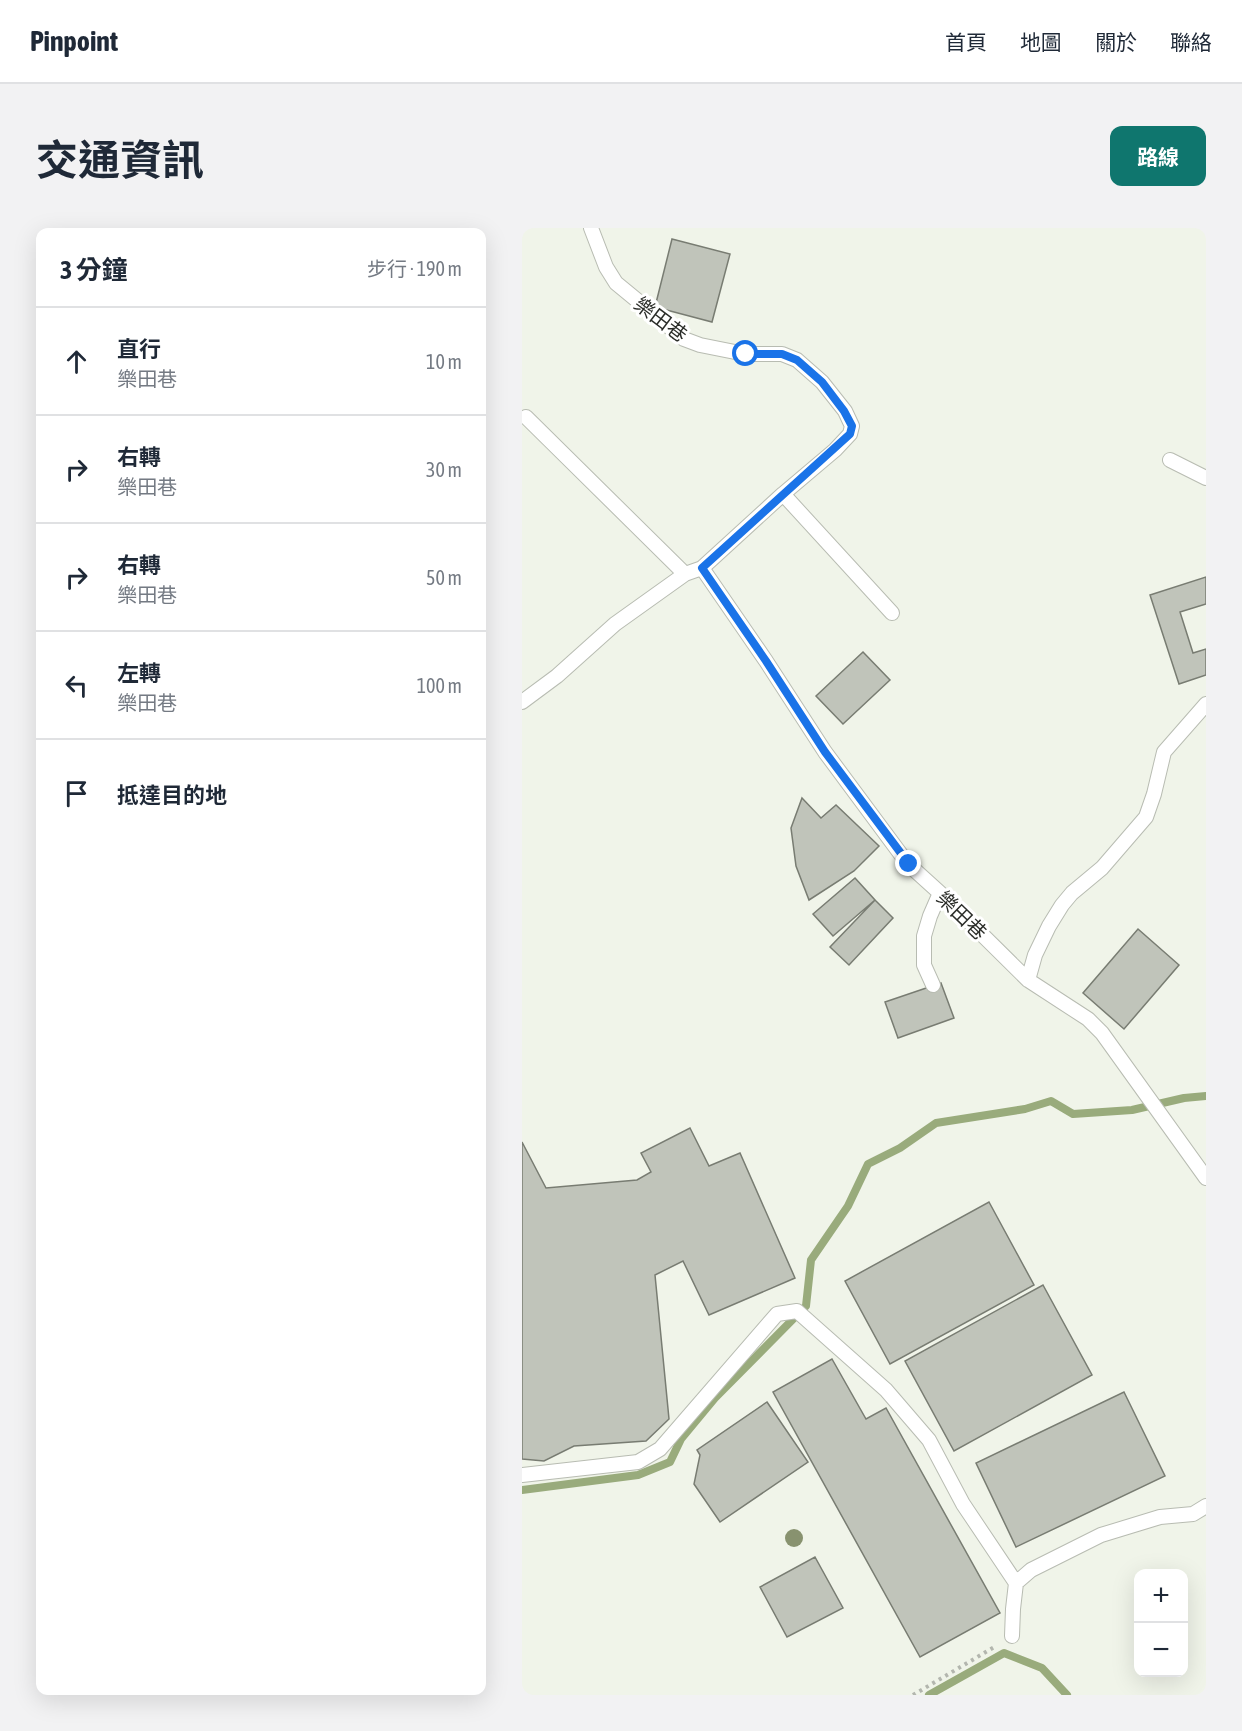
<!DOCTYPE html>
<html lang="zh-TW">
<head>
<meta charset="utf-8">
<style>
	:root { --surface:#fff; --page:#f2f2f3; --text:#1f2937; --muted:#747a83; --line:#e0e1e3; --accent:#0f766e }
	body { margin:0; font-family:"Asap Condensed","Noto Sans TC",sans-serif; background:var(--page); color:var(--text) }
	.controls { position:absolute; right:18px; bottom:18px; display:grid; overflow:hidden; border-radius:12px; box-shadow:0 6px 24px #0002 }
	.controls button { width:54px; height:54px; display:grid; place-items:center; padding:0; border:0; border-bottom:2px solid var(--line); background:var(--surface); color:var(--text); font:30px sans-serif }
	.stop { position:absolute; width:18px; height:18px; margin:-14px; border:4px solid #1a73e8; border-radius:50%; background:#fff }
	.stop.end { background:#1a73e8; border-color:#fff; box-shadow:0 2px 6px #0008 }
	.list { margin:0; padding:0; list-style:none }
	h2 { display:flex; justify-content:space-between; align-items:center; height:78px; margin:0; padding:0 24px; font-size:26px }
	h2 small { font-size:20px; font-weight:400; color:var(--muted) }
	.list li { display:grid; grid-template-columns:39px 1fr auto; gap:18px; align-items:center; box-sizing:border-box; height:108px; padding:0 24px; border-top:2px solid var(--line) }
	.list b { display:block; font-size:22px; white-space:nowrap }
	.list p { margin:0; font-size:20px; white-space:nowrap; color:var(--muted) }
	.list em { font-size:20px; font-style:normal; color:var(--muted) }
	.icon { flex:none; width:33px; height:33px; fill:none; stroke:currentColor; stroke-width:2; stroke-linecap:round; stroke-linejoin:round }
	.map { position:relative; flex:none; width:684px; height:1467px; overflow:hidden; border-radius:12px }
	header { display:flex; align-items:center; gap:36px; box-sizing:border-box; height:84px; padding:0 30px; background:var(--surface); border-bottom:2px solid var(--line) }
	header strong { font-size:28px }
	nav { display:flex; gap:33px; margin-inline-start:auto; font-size:21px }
	.intro { display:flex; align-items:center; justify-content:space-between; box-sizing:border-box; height:144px; padding:0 36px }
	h1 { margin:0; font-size:42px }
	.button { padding:15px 27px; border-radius:12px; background:var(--accent); color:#fff; font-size:21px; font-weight:700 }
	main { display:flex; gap:36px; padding:0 36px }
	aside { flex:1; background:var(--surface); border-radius:12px; box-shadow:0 6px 24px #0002 }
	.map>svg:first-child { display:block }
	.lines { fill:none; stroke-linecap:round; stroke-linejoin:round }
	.stream { stroke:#99ab7c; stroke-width:8 }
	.building { fill:#c0c4ba; stroke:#787c72; stroke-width:1.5 }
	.service-casing { stroke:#b8bcb2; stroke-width:16 }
	.path { stroke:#b3b6ae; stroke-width:4; stroke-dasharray:3 4.5; stroke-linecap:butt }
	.service { stroke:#fff; stroke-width:14 }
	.tree { fill:#88926f }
	.route { stroke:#1a73e8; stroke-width:8 }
	.labels { text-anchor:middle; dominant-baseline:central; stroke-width:6; stroke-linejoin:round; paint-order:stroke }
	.street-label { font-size:20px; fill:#2b2d29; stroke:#fff }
</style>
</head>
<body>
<header>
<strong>Pinpoint</strong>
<nav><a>首頁</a><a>地圖</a><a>關於</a><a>聯絡</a></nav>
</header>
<div class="intro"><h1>交通資訊</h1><a class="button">路線</a></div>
<main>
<aside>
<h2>3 分鐘<small>步行 · 190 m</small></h2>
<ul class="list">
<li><svg class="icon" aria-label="ahead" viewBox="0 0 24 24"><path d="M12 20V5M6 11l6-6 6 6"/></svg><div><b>直行</b><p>樂田巷</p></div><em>10 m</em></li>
<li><svg class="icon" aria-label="right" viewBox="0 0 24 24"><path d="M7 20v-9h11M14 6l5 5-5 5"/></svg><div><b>右轉</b><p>樂田巷</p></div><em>30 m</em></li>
<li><svg class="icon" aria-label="right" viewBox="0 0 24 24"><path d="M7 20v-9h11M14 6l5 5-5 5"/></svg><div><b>右轉</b><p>樂田巷</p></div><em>50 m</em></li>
<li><svg class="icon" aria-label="left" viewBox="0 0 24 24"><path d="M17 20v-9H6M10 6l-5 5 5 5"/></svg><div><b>左轉</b><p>樂田巷</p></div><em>100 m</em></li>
<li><svg class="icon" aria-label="arrive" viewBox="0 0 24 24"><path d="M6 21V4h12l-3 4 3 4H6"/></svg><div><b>抵達目的地</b></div></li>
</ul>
</aside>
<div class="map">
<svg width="684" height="1467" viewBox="0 0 684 1467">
	<rect width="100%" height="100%" fill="#f0f4e9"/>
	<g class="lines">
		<path class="stream" d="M0,1262L116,1247L148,1234L159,1211L193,1170L284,1078L289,1032L326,978L346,936L378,920L414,895L503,881L529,873L551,886L610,882L662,870L684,868
			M407,1467L482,1425L520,1440L545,1467"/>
	</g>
	<path class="building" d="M150,11L208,26L190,94L133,79Z
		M684,349V376L658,384L671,425L684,421V447L657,456L628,367Z
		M341,424L368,452L321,496L294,468Z
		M280,570L299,590L314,577L357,618L332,643L287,672L274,638L269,600Z
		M333,650L353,672L311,708L291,686Z
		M353,672L371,690L327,737L308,719Z
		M616,701L657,737L602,801L561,765Z
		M419,755L432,790L376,810L363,774Z
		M168,900L187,938L218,925L273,1050L187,1087L161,1033L133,1047L147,1191L124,1213L52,1218L22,1233L0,1231V914L24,960L115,952L129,944L119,925Z
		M467,974L512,1057L368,1136L323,1053Z
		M521,1057L570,1147L432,1223L383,1133Z
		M310,1131L344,1191L364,1180L478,1385L398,1429L251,1164Z
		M602,1164L643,1248L494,1319L454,1235Z
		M245,1174L286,1234L198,1294L172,1256L178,1227L175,1222Z
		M293,1329L321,1380L265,1409L238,1359Z"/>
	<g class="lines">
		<defs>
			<path id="service" d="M4,189L163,346
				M648,232L684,250
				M261,266L370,385
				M180,340L244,433L303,524L386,636L418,665L506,752L566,791L580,805L684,950
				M0,474L35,448L93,396L163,346L180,340L261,266L313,222L328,206L330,198L323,183L300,154L275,132L260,126H223L178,117L162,111L94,55L84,39L69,0
				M506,752L513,727L527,698L540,677L550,665L580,640L624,589L632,566L642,524L684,476
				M411,757L402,737V708L408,688L418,665
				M0,1247L116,1234L138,1221L255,1086L275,1083L364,1162L407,1212L441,1276L494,1355
				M490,1408L491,1381L494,1355L509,1342L579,1307L638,1289L671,1286L684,1278"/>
		</defs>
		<use href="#service" class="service-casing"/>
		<path class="path" d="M391,1467L474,1418"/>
		<use href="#service" class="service"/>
	</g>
	<circle class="tree" cx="272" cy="1310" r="9"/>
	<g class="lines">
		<path class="route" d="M224,126H260L275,132L300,154L322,183L330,198L328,206L180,340L244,433L303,524L387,636"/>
	</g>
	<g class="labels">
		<g class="street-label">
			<text transform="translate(139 91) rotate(37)">樂田巷</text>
			<text transform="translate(440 687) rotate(44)">樂田巷</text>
		</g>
	</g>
</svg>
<div class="controls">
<button>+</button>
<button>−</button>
</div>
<div class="stop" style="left:224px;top:126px"></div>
<div class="stop end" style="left:387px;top:636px"></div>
</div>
</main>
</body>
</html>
